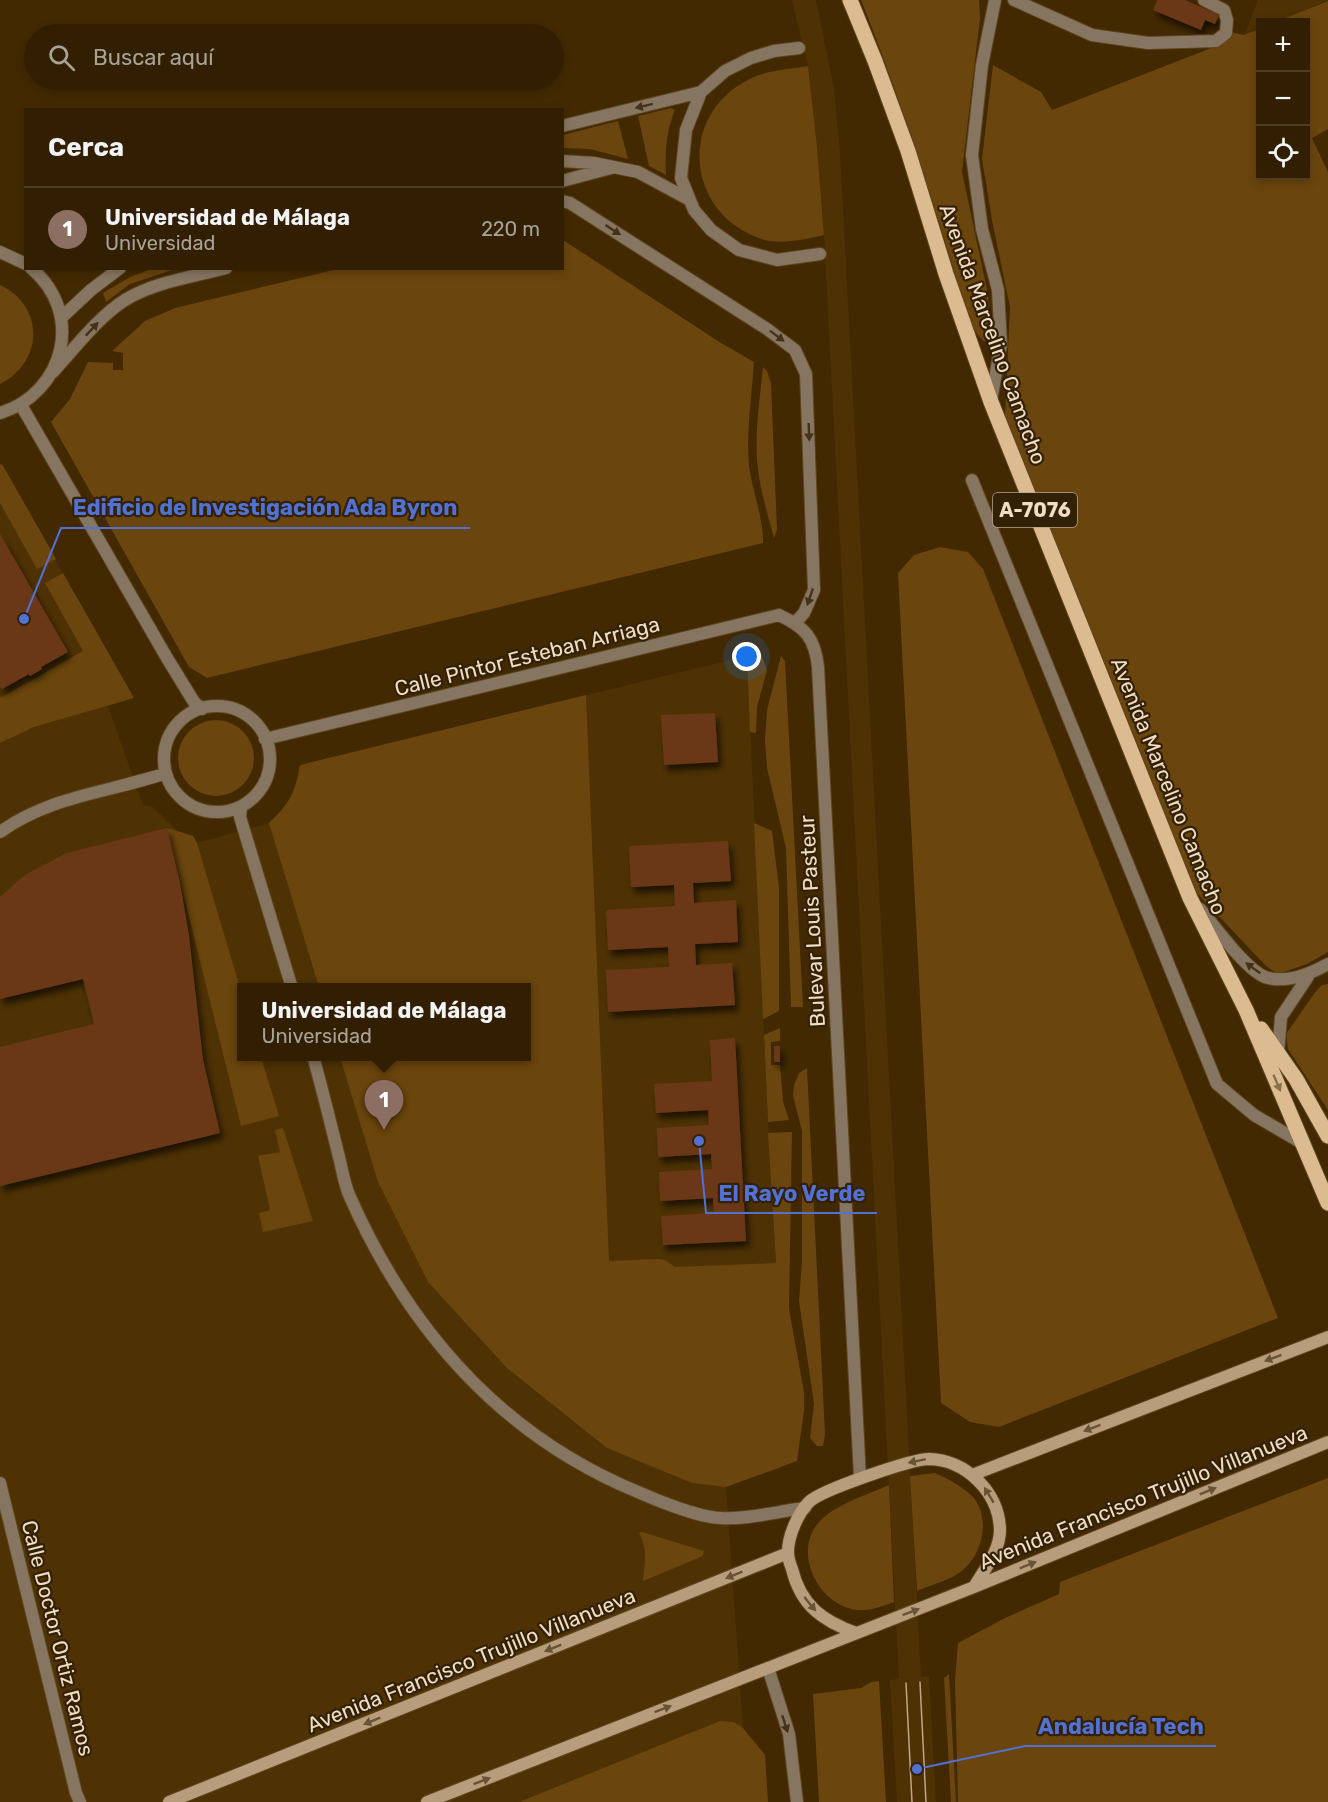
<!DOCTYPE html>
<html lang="es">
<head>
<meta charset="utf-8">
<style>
	:root { --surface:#321f01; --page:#3d2c10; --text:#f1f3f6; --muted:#a8a299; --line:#4d3d23; --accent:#84bcfb }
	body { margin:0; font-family:Rubik,sans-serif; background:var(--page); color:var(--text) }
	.controls { position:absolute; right:18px; top:18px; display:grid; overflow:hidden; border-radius:0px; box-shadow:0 3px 9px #0003 }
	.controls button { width:54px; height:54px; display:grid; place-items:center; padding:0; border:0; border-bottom:2px solid var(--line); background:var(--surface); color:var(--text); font:30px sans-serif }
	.you { position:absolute; left:747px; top:657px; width:21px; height:21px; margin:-15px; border:4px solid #fff; border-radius:50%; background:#1a73e8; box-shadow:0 0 0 9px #1a73e833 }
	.badge { display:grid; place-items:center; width:39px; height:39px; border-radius:50%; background:var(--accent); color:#fff; font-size:20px; font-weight:700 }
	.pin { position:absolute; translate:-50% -50px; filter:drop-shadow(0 2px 3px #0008) }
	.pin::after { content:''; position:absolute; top:32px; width:21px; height:18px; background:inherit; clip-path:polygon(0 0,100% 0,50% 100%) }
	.popup { position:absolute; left:237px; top:983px; width:294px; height:78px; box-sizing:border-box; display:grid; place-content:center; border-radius:0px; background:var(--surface); filter:drop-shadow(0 2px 4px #0005); font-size:20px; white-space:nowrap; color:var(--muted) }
	.popup b { font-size:22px; color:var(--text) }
	.popup::after { content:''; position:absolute; left:50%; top:100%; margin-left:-12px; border:12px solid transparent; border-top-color:var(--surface) }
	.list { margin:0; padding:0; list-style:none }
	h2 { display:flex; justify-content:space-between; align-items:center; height:78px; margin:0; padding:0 24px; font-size:26px }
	h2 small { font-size:20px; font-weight:400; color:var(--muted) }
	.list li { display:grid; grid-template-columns:39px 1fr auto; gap:18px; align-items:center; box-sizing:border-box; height:84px; padding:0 24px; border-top:2px solid var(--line) }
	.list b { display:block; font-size:22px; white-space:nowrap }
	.list p { margin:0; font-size:20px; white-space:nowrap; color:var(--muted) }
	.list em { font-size:20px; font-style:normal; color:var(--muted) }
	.icon { flex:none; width:33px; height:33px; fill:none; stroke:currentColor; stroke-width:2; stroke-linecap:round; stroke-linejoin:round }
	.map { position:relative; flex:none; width:1328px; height:1802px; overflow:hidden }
	.search { position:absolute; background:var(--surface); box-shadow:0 3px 9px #0003; left:24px; top:24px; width:540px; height:66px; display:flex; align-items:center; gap:15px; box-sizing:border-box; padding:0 21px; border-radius:33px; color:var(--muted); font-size:22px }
	.panel { position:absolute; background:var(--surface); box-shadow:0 3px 9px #0003; left:24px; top:108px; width:540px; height:162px; border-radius:0px }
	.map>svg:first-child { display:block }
	.built { fill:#4e3204; fill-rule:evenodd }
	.green { fill:#6a450d }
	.building { fill:#6a3916; filter:url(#shadow) }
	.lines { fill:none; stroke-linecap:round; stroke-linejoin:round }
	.street-casing { stroke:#5e4620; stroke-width:14 }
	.secondary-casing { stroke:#5e4620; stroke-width:14 }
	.primary-casing { stroke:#5e4620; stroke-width:17 }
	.street { stroke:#867561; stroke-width:12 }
	.secondary { stroke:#b79d7c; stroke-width:12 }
	.primary { stroke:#ddbb91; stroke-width:15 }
	.tram { stroke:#bda88a; stroke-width:1.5 }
	.oneway { fill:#443219 }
	.oneway2 { fill:#886e4c }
	.oneway3 { fill:#685336 }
	.labels { text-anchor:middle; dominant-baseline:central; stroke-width:4.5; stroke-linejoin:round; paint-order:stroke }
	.shield { fill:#332107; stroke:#b8a58b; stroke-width:1.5 }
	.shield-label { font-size:20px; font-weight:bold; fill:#f1ddc4 }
	.street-label { font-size:21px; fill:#f1ddc4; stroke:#332107 }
	.leader { fill:none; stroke:#5272d3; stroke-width:2 }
	.callout-dot { fill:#5272d3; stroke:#332107; stroke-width:2 }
	.callout-label { font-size:22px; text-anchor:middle; font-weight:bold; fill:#5272d3; stroke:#332107; stroke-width:4.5; stroke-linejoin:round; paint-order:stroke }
</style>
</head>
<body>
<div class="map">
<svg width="1328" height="1802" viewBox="0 0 1328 1802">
	<defs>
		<filter id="shadow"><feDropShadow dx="3.5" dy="6" stdDeviation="3" flood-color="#0009"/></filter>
	</defs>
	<rect width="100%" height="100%" fill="#422901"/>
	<path class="built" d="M792,0H816L834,88L840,152L921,1677H929L936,1802H897L890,1680L899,1679L824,235L817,147L808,66Z
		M1258,0H1328L1275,22H1260V29L1244,36Z
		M0,463L134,698L108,706L143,805L153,807L176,830L193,836L197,843L269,823L282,810L296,789L300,765L747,656L768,1122L776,1263L781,1468L726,1487L743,1728L765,1755L768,1802H0ZM242,988H526V1056H242Z"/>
	<path class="green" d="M861,0H979L980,18L962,172L988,294L990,335L984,342L971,327C938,217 904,107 861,0Z
		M1328,1V129L1312,138L1328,172V952L1307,964L1278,974L1266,966L1197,893L1005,416L1010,307L992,220L982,159L993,65L1041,92L1052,110L1219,45L1230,32L1244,35L1260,29V176H1306V22H1275Z
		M808,66L817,147L824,235C802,240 777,246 756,237C682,207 680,109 754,77C770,70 791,69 808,66Z
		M671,108L675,110C666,132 665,151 666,175L649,166L638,116Z
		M618,121L628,159L590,149L563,148V135Z
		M563,240L718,341L754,362C752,395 746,431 749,465C752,490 764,520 763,543L207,678L189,667L51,422L70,399L88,362L113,363V370H123V353L112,351L145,321L175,308L338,269L562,268Z
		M152,269H175L130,284L106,302L103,293L130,277Z
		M0,285C45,306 44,362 0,384Z
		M763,367L767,371L771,383L777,530L774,538C767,512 759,487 757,460C755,429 760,398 763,367Z
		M2,464L56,559L37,569L0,503V465Z
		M940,547L968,552L983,569L1278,1318L999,1427L970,1422L941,1403L898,573L914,555Z
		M63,573L134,698L34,727L0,743V696L2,697L83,651L45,583Z
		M760,651L767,670L757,707L756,733L750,732L747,656Z
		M781,656L785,661L803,1007H791L786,848L767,768L765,739L767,710Z
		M586,695L609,1261L657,1259L665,1260L675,1267L776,1263L768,1133L792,1132L789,1309L804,1392V1411L797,1461L726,1487L692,1483L607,1448L507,1368L428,1282L378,1182L340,1057L526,1056V988L319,987L269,823C290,803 295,793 300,765Z
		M178 758a38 38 0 1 1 76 0a38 38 0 1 1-76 0Z
		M754,823L772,831L779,888V1011L763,1019Z
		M167,828L193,836L197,843L241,991L242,1056L261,1057L279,1116L241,1126Z
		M1328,984V1110L1288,1049L1286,1034L1316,991L1322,985Z
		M780,1028V1041L771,1042V1065H780L783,1101L789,1120L768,1122L764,1035Z
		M807,1068L825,1434L823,1446H817L810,1438L814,1404L799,1301L802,1261V1131L793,1096L794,1085L799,1073Z
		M283,1128L313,1221L263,1232L259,1213L270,1210L258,1156L280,1152L275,1130Z
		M935,1473C948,1479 960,1485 971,1495C991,1515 984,1552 963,1570C951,1580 931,1585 917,1591L910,1476Z
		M1328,1478V1802H958L955,1680L958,1643L1005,1618L1059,1594L1060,1582Z
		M889,1485L894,1602C878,1608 862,1614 845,1607C813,1594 794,1548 820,1521C838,1503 867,1495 889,1485Z
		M642,1532L704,1551L703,1556L643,1581C644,1561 649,1553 639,1533Z
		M949,1674L956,1802H951L944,1678Z
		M879,1681L886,1802H819L813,1694L861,1688L871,1682Z
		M720,1721L734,1722L743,1728L765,1755L768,1802H519Z"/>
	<path class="building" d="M1157,0H1185L1219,15L1215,24L1205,20L1201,30L1153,10Z
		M0,534L68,652L41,667L42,669L30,676L29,674L2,689L0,687Z
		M715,713L718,762L664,765L661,715Z
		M167,828L180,883L189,936L203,1060L220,1133L0,1186V1047L94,1024L83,979L0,999V897L25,875L67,853Z
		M728,841L731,881L693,883L694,903L736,900L738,942L695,944L696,965L732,963L735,1005L608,1012L606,970L669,967L668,947L608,950L606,910L675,906L674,885L631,887L629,846Z
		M735,1038L746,1241L663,1245L661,1216L714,1213L713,1198L660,1201L659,1172L712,1169L711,1154L658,1157L657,1128L709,1125L708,1110L656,1113L654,1084L712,1081L710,1040Z
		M774,1046H780V1062H774Z"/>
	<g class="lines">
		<defs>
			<path id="street" d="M1014,0L1092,35L1148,43L1216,41L1226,33L1227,20L1224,10L1204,0
				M799,48L774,51L751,58L725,71L701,92L686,130L681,178L694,210L711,230L739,250L777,260L820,254
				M562,126L701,92
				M562,161L594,163L638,172L690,200
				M562,181L611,168
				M562,201L570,203L767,329L795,350L806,374L814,590L804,613L796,622
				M0,252L26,264
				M61,318L91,290L120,268
				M53,372C75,348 97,318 125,300C154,282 193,277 226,268
				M991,401L1001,344L998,290L982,229L972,155L982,65L995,0
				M21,405L167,658L194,702L202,709
				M0,413C65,393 85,313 31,268
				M972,480L1217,1084L1254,1115L1302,1143
				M164 759a53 53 0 1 1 106 0a53 53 0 1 1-106 0Z
				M265,739L779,615C805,627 815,638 818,667L860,1478
				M241,807L240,817L292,988
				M0,832C52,795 108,793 166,773
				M1200,909C1215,926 1245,969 1265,977C1286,984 1310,974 1328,964
				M1278,1053L1281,1017L1309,975
				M313,1056C322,1088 330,1121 338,1153C342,1168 344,1184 350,1197C409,1330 502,1436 638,1492C658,1501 698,1517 720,1518C746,1520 779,1511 805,1508
				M0,1483L76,1793L80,1802
				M768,1668L789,1734L797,1802"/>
			<path id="secondary" d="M972,1475L1328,1337
				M856,1633C823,1621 801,1606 792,1569C790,1564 788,1557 788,1552C788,1536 798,1513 809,1502C821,1490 912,1459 929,1459C966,1460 999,1492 1000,1530C1000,1551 984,1570 974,1587
				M169,1802L788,1553
				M427,1802L974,1587L1328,1442"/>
			<path id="primary" d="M850,0L875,61L908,151L946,274L991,402L1190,898L1246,1010L1328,1203
				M1261,1029L1296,1079L1328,1136"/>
		</defs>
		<use href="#street" class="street-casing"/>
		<use href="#secondary" class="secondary-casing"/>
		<use href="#primary" class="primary-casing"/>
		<use href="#street" class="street"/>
		<use href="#secondary" class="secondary"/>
		<use href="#primary" class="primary"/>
		<path class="tram" d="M920,1682L926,1802
			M906,1683L912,1802"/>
	</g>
	<defs><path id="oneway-solid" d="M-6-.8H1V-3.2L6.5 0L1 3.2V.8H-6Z" transform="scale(1.5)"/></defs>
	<g class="oneway">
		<use href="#oneway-solid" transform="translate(644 106) rotate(166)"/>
		<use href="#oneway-solid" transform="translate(613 230) rotate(33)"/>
		<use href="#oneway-solid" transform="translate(92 329) rotate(-47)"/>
		<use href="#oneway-solid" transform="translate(777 336) rotate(37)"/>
		<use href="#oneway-solid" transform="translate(809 432) rotate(88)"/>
		<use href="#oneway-solid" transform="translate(810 597) rotate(109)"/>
		<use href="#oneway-solid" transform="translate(1253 968) rotate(-144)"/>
		<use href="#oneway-solid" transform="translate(785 1724) rotate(72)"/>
	</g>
	<use class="oneway2" href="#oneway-solid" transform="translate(1277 1083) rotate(67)"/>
	<g class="oneway3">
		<use href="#oneway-solid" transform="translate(1273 1358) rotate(159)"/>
		<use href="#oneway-solid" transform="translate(1092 1428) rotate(159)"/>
		<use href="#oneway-solid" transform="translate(917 1461) rotate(168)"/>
		<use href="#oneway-solid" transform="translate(1208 1491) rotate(-22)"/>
		<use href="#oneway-solid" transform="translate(989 1495) rotate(-121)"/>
		<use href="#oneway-solid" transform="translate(1028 1565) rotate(-22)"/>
		<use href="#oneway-solid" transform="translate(734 1575) rotate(158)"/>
		<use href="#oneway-solid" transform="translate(810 1604) rotate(51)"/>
		<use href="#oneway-solid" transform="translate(911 1612) rotate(-21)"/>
		<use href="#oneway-solid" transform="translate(553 1648) rotate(158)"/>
		<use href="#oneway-solid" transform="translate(663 1709) rotate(-21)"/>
		<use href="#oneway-solid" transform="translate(372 1721) rotate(158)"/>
		<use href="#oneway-solid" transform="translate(482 1781) rotate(-21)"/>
	</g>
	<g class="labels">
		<rect class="shield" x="993" y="493" width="84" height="34" rx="4.5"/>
		<g class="shield-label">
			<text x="1035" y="510">A-7076</text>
		</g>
		<g class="street-label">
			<text transform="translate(993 334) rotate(70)">Avenida Marcelino Camacho</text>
			<text transform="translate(527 656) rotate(-14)">Calle Pintor Esteban Arriaga</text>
			<text transform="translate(1169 786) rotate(68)">Avenida Marcelino Camacho</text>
			<text transform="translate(812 921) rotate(-93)">Bulevar Louis Pasteur</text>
			<text transform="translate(1143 1497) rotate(-22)">Avenida Francisco Trujillo Villanueva</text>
			<text transform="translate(58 1638) rotate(76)">Calle Doctor Ortiz Ramos</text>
			<text transform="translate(471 1660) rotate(-22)">Avenida Francisco Trujillo Villanueva</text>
		</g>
	</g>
	<path class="leader" d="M24 619L61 528H470M699 1141L706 1213H877M917 1769L1025 1746H1216"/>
	<g class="callout-dot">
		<circle cx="24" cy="619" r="6"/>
		<circle cx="699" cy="1141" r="6"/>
		<circle cx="917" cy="1769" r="6"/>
	</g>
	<g class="callout-label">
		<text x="265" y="515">Edificio de Investigación Ada Byron</text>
		<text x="792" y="1201">El Rayo Verde</text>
		<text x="1121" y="1734">Andalucía Tech</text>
	</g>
</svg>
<div class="controls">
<button>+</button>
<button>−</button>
<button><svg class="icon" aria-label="locate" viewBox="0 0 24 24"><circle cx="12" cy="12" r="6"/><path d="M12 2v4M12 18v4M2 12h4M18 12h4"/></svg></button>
</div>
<div class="you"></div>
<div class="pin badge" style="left:384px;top:1130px;background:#8d6e63">1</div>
<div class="popup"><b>Universidad de Málaga</b>Universidad</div>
<div class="search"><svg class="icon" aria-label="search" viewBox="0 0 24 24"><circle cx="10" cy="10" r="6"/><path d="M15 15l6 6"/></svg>Buscar aquí</div>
<section class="panel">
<h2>Cerca<small></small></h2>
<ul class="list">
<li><span class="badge" style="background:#8d6e63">1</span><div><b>Universidad de Málaga</b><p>Universidad</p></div><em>220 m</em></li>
</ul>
</section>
</div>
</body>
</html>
